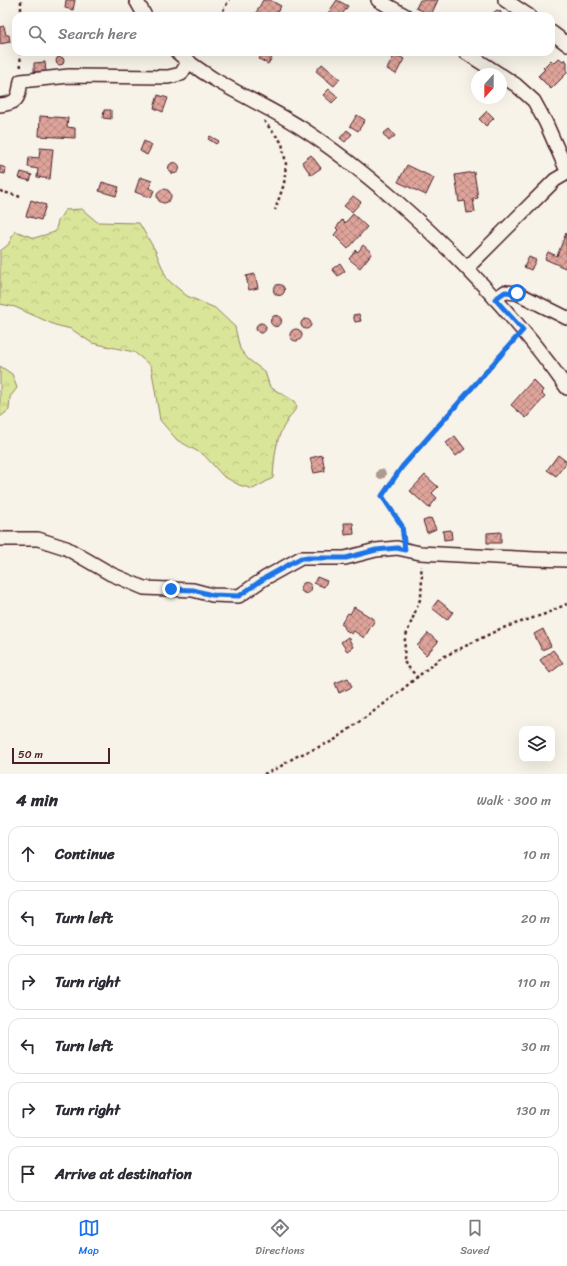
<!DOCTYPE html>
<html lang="en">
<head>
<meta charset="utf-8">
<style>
	:root { --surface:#fff; --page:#f2f2f3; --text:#2b2b33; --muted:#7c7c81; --line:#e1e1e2; --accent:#1a73e8 }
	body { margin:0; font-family:Sriracha,sans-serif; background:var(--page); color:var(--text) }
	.controls { position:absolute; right:12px; bottom:12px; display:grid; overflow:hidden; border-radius:8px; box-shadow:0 4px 16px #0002 }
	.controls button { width:36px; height:36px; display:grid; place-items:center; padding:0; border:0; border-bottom:1px solid var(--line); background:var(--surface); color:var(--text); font:20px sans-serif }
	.compass { position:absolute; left:471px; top:68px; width:36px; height:36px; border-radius:50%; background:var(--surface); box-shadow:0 4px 16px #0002; rotate:201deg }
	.scale { position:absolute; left:12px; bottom:10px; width:98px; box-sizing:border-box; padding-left:4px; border:2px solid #4a1f2b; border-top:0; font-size:11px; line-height:14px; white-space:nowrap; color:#4a1f2b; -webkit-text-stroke:3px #f7f3e8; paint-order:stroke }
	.stop { position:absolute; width:12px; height:12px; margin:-9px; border:3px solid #1a73e8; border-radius:50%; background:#fff }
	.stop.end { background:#1a73e8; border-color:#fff; box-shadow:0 1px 4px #0008 }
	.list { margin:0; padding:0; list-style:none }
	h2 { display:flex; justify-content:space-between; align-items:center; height:52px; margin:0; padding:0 16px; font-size:17px }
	h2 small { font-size:13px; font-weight:400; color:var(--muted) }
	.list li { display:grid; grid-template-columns:26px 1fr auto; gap:12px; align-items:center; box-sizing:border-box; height:56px; margin:0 8px 8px; padding:0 8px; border:1px solid var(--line); border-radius:12px }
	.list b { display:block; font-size:15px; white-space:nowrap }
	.list em { font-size:13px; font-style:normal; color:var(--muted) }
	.icon { flex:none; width:22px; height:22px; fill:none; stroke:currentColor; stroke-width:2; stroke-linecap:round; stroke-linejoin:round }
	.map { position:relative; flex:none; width:567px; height:774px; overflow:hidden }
	.search { position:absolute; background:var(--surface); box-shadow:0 4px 16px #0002; left:12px; right:12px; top:12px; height:44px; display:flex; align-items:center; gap:10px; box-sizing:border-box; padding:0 14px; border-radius:12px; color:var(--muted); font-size:15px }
	.sheet { height:436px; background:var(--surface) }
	nav { display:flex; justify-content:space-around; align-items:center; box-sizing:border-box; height:56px; border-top:1px solid var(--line); background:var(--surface); font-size:11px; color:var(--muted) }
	nav a { display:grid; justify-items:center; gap:2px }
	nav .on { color:var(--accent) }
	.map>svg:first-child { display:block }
	.grass { fill:url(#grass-tufts); stroke:#928262 }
	.forest { fill:url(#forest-crowns); stroke:#928262 }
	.building { fill:url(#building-cross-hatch); stroke:#4a1f2b }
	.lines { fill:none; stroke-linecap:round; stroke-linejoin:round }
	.minor-casing { stroke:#4a1f2b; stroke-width:16 }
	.path { stroke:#4a1f2b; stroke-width:2.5; stroke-dasharray:3 3; stroke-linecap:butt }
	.minor { stroke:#f7f3e8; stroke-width:13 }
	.tree { fill:#ac998f }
	.route { stroke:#1a73e8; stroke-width:5 }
</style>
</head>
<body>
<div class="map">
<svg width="567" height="774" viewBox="0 0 567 774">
	<defs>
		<pattern id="grass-tufts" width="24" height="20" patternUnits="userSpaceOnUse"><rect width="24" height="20" fill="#d9e598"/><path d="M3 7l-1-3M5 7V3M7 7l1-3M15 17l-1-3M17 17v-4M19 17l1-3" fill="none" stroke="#bcc483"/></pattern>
		<pattern id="forest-crowns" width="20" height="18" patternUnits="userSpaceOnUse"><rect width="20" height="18" fill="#d9e598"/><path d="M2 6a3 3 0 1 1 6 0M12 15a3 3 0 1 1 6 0" fill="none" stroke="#bcc483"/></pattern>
		<pattern id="building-cross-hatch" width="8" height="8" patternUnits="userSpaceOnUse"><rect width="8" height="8" fill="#dea49a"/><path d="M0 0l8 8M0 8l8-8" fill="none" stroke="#b6857e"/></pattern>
	</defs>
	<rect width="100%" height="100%" fill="#f7f3e8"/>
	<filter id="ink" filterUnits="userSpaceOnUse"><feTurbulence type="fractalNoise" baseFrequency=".025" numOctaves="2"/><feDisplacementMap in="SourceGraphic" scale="8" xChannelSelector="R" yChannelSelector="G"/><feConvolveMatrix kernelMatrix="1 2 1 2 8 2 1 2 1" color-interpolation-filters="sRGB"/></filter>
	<g filter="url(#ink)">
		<path class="grass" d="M0,366L12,374L17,388L10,397L9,410L0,417Z"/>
		<path class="forest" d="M82,209L97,222L139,223L155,250L167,279L187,296L215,308L235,327L240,349L248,359L265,372L270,387L294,401L297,407C291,416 284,424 280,434C275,447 274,464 273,478L253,489L239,485L223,476L204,455L177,440L160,420L151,366L134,352L92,343L71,329L55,325L15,307L0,304V251L8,245L15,231L34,238L55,232L58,221L65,210Z"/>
		<path class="building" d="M66,0H75L73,10L65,8Z
			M263,0H270L281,6L275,16H262L256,13Z
			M337,0L348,6L341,16H326Z
			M420,0H438L431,15L416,8Z
			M497,10L501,12V16H492L493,13Z
			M4,26L6,35H9L10,42L0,44V27Z
			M263,52H266L273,56L268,64L259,59Z
			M395,54L404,59L396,74L387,69Z
			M56 61a4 4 0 1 1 8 0a4 4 0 1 1-8 0Z
			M559,58L563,61L565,59L567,62V73L551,89L538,76L545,69L543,68L551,60L554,63Z
			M45,62L46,72H34V63Z
			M322,64L340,79L334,86L316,71Z
			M329,89L338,97L332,103L323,95Z
			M158,95L168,98L163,112L154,108Z
			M104,110H111V119L103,118Z
			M487,111L494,118L486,126L479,119Z
			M357,115L365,120L358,131L350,126Z
			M40,116L68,118L67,127L75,128V138L39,136Z
			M389,129L395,136L389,141L383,134Z
			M347,130L352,134L345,142L340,138Z
			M210,136L219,141L216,144L208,139Z
			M144,141L152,145L147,155L140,151Z
			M40,148L53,149L50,179L37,177L38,169L28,167L29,157L39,158Z
			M311,155L321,168L311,175L302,162Z
			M168.5 168a5.5 5.5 0 1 1 11 0a5.5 5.5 0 1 1-11 0Z
			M407,165L434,178L426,195L398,182Z
			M0,166L6,168L5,174L0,173Z
			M21,172L32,175L30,181L19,178Z
			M474,172L478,198L473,199L475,212L467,213L465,201L459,202L455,175Z
			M140,177L152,181L149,188L154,190L151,198L135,192Z
			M102,182L119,187L116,196L99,191Z
			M157 196a7 7 0 1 1 14 0a7 7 0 1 1-14 0Z
			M353,196L361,202L352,212L344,206Z
			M31,200L46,205L41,220L26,216Z
			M353,214L367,227L348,249L334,235L338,230L336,228L342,220L345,223Z
			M566,233L567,262L565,268L545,259L548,252L557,256Z
			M363,245L372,253L360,268L349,259L356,250L358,252Z
			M529,257L536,260L531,270L524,267Z
			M340,263L345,271L338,276L332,269Z
			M255,274L258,288L249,290L246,276Z
			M273.5 290a5.5 5.5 0 1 1 11 0a5.5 5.5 0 1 1-11 0Z
			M359,314L361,321L355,322L353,315Z
			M270.5 321a5.5 5.5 0 1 1 11 0a5.5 5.5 0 1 1-11 0Z
			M301 324a5 5 0 1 1 10 0a5 5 0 1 1-10 0Z
			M256 328a5 5 0 1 1 10 0a5 5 0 1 1-10 0Z
			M290 335a6 6 0 1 1 12 0a6 6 0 1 1-12 0Z
			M533,380L543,390L541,393L545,397L526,418L511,405Z
			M455,436L465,449L456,456L446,443Z
			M322,455L325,471L314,473L310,458Z
			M558,455L567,462L556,476L547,470Z
			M425,475L438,487L432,493L437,498L429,508L410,491Z
			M431,518L436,529L427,533L423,521Z
			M344,523H353L354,534L345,535Z
			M451,530L452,539L444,540L443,531Z
			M501,532V543H487V533Z
			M317,577L327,581L324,587L314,583Z
			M300.5 588a5.5 5.5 0 1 1 11 0a5.5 5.5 0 1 1-11 0Z
			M438,600L453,612L447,620L432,608Z
			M354,607L375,620L364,638L354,631L352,634L344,629L345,627L341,624L348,613L350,614Z
			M543,629L551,646L542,650L534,634Z
			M428,633L438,642L426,655L417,646Z
			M348,637L353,647L347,651L341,642Z
			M553,650L563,663L550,673L540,660Z
			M348,678L352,687L339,693L335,683Z"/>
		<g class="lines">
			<defs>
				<path id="minor" d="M136,0L145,16
					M378,0L406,16
					M505,0L529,16
					M551,32L567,44
					M177,52C213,85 262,102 303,129C335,150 365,174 394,199C458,255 517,318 567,388
					M465,52L499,74
					M501,75L516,85L534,101L546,123L567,171
					M0,105C19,103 18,98 21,81L69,76L168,77L181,74L189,61
					M467,268L555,180L567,173
					M495,299L505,292L517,293L567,318
					M0,539H38L66,548L111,574L144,588L193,590L212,595L239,596L265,578L301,558H345L376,550L397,548L420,553L535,559L567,560"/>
			</defs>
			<use href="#minor" class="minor-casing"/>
			<path class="path" d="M21,16V0
				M220,16L229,0
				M20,52L21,69
				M264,121L282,143L286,164L284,184L275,210
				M0,191L21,197
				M403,537L402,526L382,496L402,467L515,340
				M418,678L404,662L405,638L421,597L422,579L421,566
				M264,774L278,768L295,757L333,741L392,698L439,659L500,629L545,614L567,604"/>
			<use href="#minor" class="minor"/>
		</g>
		<circle class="tree" cx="381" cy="474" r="5"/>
	</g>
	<g class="lines" filter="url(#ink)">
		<path class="route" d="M171,589L193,590L212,595L239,596L265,578L301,558H346L376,550L397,548L405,550L402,526L382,496L402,467L523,330L495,299L505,292L517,293"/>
	</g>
</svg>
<div class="controls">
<button><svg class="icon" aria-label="layers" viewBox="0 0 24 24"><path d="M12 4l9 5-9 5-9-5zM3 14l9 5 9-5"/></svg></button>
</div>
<svg class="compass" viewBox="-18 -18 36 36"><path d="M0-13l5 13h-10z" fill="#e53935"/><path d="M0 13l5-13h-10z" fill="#7c7c81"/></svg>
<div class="scale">50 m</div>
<div class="stop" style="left:517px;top:293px"></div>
<div class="stop end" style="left:171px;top:589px"></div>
<div class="search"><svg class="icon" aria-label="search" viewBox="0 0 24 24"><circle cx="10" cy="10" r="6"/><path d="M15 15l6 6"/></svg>Search here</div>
</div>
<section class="sheet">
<h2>4 min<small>Walk · 300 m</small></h2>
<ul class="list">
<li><svg class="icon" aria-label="ahead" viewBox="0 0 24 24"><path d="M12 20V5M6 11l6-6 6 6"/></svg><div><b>Continue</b></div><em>10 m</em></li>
<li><svg class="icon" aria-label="left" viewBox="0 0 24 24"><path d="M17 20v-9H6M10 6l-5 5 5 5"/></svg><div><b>Turn left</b></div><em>20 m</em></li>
<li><svg class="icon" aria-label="right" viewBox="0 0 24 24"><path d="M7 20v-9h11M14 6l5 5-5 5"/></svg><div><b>Turn right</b></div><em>110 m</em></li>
<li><svg class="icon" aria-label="left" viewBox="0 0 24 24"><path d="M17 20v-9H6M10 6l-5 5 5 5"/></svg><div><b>Turn left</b></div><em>30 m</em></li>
<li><svg class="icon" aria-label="right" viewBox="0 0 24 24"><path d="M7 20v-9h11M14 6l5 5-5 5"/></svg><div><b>Turn right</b></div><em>130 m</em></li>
<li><svg class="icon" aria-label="arrive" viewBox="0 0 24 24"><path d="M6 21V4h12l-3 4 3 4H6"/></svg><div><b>Arrive at destination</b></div></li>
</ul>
</section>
<nav>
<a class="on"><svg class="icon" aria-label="map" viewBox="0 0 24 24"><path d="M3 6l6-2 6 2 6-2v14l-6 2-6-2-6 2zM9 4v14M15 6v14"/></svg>Map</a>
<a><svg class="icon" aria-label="directions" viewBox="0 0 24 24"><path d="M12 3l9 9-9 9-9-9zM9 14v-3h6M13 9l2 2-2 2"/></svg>Directions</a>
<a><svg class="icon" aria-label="saved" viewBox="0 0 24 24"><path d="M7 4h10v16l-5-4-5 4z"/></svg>Saved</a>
</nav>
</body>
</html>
